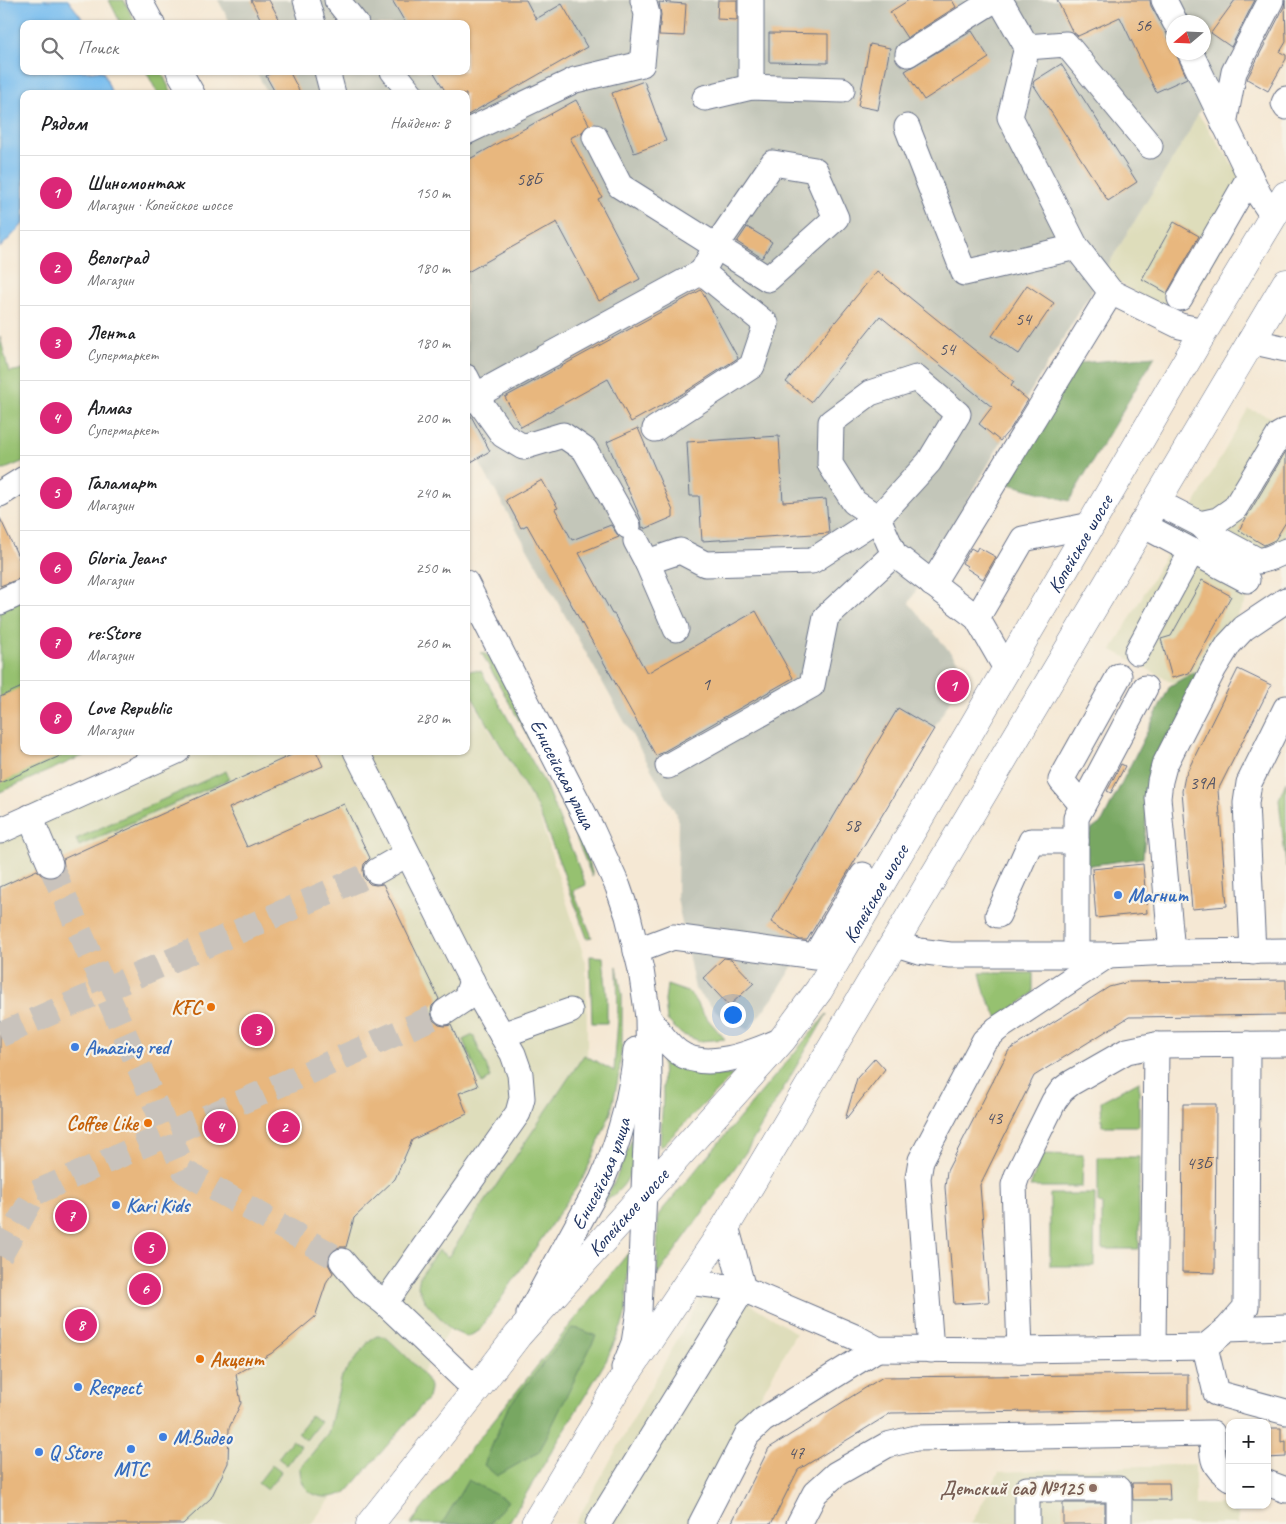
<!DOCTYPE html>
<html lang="ru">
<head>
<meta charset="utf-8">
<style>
	:root { --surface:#fff; --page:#f6f6f6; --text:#202124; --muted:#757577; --line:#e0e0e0; --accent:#db2777 }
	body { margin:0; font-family:Caveat,sans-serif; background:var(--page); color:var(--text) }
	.controls { position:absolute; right:15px; bottom:15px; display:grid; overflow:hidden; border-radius:10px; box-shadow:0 1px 4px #0004 }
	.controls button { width:45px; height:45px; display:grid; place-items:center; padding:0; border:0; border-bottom:1px solid var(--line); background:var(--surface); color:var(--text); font:25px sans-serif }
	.compass { position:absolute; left:1166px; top:15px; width:45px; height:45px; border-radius:50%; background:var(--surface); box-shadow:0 1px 4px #0004; rotate:251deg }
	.you { position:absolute; left:732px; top:1014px; width:18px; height:18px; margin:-12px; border:4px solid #fff; border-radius:50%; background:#1a73e8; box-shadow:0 0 0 8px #1a73e833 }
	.badge { display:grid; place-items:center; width:32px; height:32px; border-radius:50%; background:var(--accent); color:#fff; font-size:16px; font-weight:700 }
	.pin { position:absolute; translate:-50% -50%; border:2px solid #fff; box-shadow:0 1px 5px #0006 }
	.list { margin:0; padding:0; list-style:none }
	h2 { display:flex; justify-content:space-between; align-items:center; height:65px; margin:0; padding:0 20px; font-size:21px }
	h2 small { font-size:16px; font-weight:400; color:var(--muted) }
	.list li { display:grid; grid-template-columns:32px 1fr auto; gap:15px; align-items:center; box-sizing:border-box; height:75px; padding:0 20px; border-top:1px solid var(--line) }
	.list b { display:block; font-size:19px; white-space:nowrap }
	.list p { margin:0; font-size:16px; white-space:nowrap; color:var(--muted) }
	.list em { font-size:16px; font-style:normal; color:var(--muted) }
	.icon { flex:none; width:28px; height:28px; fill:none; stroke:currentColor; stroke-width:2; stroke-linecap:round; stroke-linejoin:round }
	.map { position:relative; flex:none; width:1286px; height:1524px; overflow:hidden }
	.search { position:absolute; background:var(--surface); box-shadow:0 1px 4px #0004; left:20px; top:20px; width:450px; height:55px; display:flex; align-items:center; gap:12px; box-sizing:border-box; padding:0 18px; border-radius:10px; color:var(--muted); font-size:19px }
	.panel { position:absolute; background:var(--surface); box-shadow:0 1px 4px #0004; left:20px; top:90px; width:450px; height:665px; border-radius:10px }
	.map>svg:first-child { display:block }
	.built { fill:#deddbb }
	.industrial { fill:#c3c6b9; fill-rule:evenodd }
	.green { fill:#96c16f; stroke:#587866 }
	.forest { fill:#78a762; stroke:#4a6b60 }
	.water { fill:#78bdef; stroke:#4a76a6 }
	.building { fill:#e8b77e }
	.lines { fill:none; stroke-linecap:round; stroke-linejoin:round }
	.minor-tunnel { stroke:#c9c3bc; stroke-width:25; stroke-dasharray:25 12; stroke-linecap:butt }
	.minor-casing { stroke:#677087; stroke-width:27 }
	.major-casing { stroke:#677087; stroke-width:29 }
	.minor { stroke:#fff; stroke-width:25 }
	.major { stroke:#fff; stroke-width:28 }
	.shop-dot { fill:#3f7fe0; stroke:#f7f3e8; stroke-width:2 }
	.food-dot { fill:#e8710a; stroke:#f7f3e8; stroke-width:2 }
	.education-dot { fill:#8d6e63; stroke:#f7f3e8; stroke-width:2 }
	.labels { text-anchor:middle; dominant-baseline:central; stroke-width:4.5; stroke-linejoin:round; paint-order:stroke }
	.number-label { font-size:18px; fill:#4e5166 }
	.street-label { font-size:20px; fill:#1b2f5e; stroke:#f7f3e8 }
	.shop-label { font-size:20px; font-weight:bold; fill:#366cbe; stroke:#f7f3e8; text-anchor:start }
	.food-label { font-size:20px; font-weight:bold; fill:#c56008; stroke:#f7f3e8; text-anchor:end }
	.education-label { font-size:20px; font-weight:bold; fill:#785e54; stroke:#f7f3e8; text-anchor:end }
</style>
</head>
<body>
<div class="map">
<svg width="1286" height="1524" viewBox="0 0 1286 1524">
	<rect width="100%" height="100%" fill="#f7f3e8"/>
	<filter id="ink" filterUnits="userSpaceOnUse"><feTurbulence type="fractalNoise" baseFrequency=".02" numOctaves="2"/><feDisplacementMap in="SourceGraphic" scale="10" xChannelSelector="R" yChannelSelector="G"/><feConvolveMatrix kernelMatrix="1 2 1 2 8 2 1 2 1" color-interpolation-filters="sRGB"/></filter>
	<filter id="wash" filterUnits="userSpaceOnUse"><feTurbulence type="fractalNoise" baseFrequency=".0096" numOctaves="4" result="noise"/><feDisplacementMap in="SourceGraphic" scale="20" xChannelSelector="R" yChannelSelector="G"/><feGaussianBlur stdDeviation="1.12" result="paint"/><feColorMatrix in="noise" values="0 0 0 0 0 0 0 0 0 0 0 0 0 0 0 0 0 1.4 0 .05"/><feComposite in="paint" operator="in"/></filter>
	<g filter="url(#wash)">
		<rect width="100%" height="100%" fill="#f5e8d4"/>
		<path class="built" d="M1198,114L1253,194L1186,308H1161L1103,273L1188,134Z
			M1248,409L1286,422V566L1259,577L1194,694L1112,650Z
			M466,691L536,806L586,963L588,1110L393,1419L311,1524H0V820L149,751H466Z
			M711,1279L796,1333L689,1524H575Z
			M1195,1464V1505L1230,1504V1505H1238V1524H971L999,1472Z"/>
		<path class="industrial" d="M218,0H1265L1211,96L1198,114L1188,134L1021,407L909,603L967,672L774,997L748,1030L723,1018L695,989L677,898L678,817L466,439V392L479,384L466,363V94H268L256,71H466V24H231ZM1174,22H1204V52H1174Z"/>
		<path class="green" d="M109,0H124L136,24H121Z
			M146,71H161L172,94H158Z
			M0,337L9,372L24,369V461L0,471Z
			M24,599V751H94L0,792V610Z
			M481,652L489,656L545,757L558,784L592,871V877L555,785Z
			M474,670L481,671L545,784L586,885L573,891L592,937L587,938L561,866L536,805L466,687V672Z
			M226,771L229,779L79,846L76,839Z
			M1286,782V867L1279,799Z
			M590,956L603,957L607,997V1023H592Z
			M617,966L622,995V1047L619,1074L611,1112L585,1175L479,1331L467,1337L451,1330L424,1300L418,1286L420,1276L438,1250L448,1257L584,1055L614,1071L618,1020Z
			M980,973H1033V993L999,1020L985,993Z
			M667,985L690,993L705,1016L725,1039L700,1041L681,1034L667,1020L665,1001Z
			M827,1014L746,1152L657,1276L658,1215Z
			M473,1035L491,1077L482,1084L463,1040Z
			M662,1051L696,1072L711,1075H733L660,1148L663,1097Z
			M1139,1081V1126H1102L1101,1101Z
			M636,1126C634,1144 636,1167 625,1183C619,1192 609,1198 602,1205C617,1179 627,1154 636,1126Z
			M1042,1154L1083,1155L1082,1187H1030Z
			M1098,1157H1139V1249H1102V1204L1098,1203Z
			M1050,1194H1095L1094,1266H1050Z
			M629,1252L626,1312L622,1325L606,1361L508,1524H410Z
			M377,1336L386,1337C395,1346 429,1376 430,1387C430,1390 429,1395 428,1398L347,1492C324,1503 300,1496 300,1468L328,1434L342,1376L370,1340Z
			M311,1415L320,1422L306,1440L298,1433Z
			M292,1440L301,1446L287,1465L278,1458Z
			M272,1465L281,1472L267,1490L258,1483Z"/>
		<path class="forest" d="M1155,356L1069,501L1006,483L1070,364Z
			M1194,672L1202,683L1147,811L1143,858L1085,866L1083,857L1091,830L1102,822L1170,686Z
			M572,1328L580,1329L596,1336L539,1452L497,1476L484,1465L508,1407Z
			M468,1480L508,1501L489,1524H442Z"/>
		<path class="water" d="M0,0H68L82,18L85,24H24V71H103L112,94H24V223L0,248Z"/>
		<g id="blocks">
			<path class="building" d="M251,0H269L282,24H263Z
				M392,0H526L536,19L562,4L587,47L466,116V94H447L433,71H466V24H406Z
				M718,0H737V20L717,19Z
				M909,0H952L956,7L907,38L890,12Z
				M1057,0H1150L1151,6L1166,32L1187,78L1156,92L1120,17L1078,36L1072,31Z
				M1235,0H1255L1231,47L1211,33Z
				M1285,0L1286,42L1280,52L1286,55V59L1268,91L1247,79L1248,77L1284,7Z
				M659,2L686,4L684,36L659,35L661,15Z
				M972,31L989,58L924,100L905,71Z
				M769,33L828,34V63L769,62Z
				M870,44L890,48L878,110L858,106Z
				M1061,64L1137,182L1108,201L1033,84L1034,81Z
				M274,71H289L301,94H276L266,76Z
				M644,81L666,141L634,153L612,93Z
				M576,100L589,124L582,132L570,138L602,197L598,199L640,279L599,301L557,222L466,273V161Z
				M1174,222L1199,236L1167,293L1142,279Z
				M747,227L772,242L762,258L737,242Z
				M877,271L1014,382L1011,386L1028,400L1011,428L1000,441L979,424L992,407L880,316L811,402L786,382Z
				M1027,285L1054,303L1019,354L992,336Z
				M701,290L738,358L682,394L631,422L608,379L521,427L505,397Z
				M470,414L490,451L466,465V415Z
				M638,428L673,511V517L645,529L644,527L642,528L641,519L607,442Z
				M779,436L783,502L826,499L829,533L702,541L699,496H690L687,442Z
				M1286,451V522L1275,540L1264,545L1239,530Z
				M542,480L558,508L555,509L572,540L611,525L619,537L579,553L612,614H614L647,673L756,611L793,678L656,756L527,525L521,528L506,500Z
				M0,518L24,569V577L0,586Z
				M978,547L996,557L983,579L966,568L967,566L962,563L971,548L976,551Z
				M1202,580L1231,596L1189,673L1172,678L1161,639L1171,636Z
				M1238,669L1271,685L1218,790L1227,906L1192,909L1182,791L1185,776Z
				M24,686V751H71L0,783V697Z
				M898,708L934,729L807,940H800L771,922Z
				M300,751H316L323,766L229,808L247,847L344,804L370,858L364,864L363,870L364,878L370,884L376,885L383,884L439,999L432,1006L431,1012L433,1020L439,1025L445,1026L451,1025L478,1086L459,1093L467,1114L412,1140L395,1179L354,1218L346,1247H339L333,1250L329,1256L328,1264L333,1273L327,1281L315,1317L272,1353L236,1374L241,1403L229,1428L228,1463L211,1498L183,1524H0V887L37,870L42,876L48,878L56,877L61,873L64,866L63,859Z
				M1121,764L1125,766L1111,793L1107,791Z
				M1143,864L1147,913L1096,918L1092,869Z
				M724,958L731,959L754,983L729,1006L703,978Z
				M1286,980V1015L1129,1017L1034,1076L980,1185L989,1302L954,1304L945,1187L947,1171L1009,1050L1109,987L1129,982Z
				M875,1058L885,1069L845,1120L857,1078Z
				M1183,1104H1216L1215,1273L1182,1272Z
				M1188,1374V1409L891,1413L798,1470L771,1524H731L769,1448L883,1377Z
				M1267,1428H1281V1442L1286,1441V1457L1267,1458Z
				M1132,1483H1169L1170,1500H1133Z
				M1063,1503H1105V1524H1063Z"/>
		</g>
	</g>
	<g filter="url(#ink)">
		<use href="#blocks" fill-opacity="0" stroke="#677087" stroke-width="1"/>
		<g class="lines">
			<path class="minor-tunnel" d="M50,864L185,1172L342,1261
				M0,1035L377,871
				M0,1256L35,1193L445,1012"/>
			<defs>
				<g id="minor">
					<path d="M139,0L152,24"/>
					<path d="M306,0L313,24"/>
					<path d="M337,0L356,24"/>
					<path d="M751,0V87"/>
					<path d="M1000,0L1027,47L1010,117L1076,247L1111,292L1180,326L1204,331"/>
					<path d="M1164,0L1175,22"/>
					<path d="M1027,47L1066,44L1150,146"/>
					<path d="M1190,52L1259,195L1273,216"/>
					<path d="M908,54L994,0"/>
					<path d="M179,71L192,94"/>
					<path d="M327,71L333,94"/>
					<path d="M393,71L411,94"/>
					<path d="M705,98L751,87L842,90"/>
					<path d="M1286,99L1284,103L1286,107"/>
					<path d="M1224,124L1234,72L1271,0"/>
					<path d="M907,127L964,273L1076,247"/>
					<path d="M466,132L575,80L642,64L647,14L643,0"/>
					<path d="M595,137L620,186L768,279L836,218L815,170L773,163L716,246L702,272"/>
					<path d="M1180,298L1250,176"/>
					<path d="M1250,341L1286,349"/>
					<path d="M466,377L476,397L503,435L523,447L563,435L585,450L628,526"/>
					<path d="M466,401L702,272L766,324L752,366L655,429"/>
					<path d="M0,494L24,479"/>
					<path d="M1155,501L1200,524L1218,520L1235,508L1279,435L1286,431"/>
					<path d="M1200,524L1211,535L1259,561L1270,558L1286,551"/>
					<path d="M636,541L647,562L676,629"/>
					<path d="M1192,551L1247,580"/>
					<path d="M647,562L680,551L705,564L812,561L878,518L929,462L958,414L916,378L870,393L831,422L830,464L854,502L878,518L894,554L977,618L1007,670"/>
					<path id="s1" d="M466,583L592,830L618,887L628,916L641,970L648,1017L649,1084L645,1166L639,1311L634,1343L624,1368"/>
					<path d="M932,584L1111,292"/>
					<path d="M0,602L24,591"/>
					<path d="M977,618L1023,539L1091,525"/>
					<path d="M1137,652L1192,551L1141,524"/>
					<path d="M356,751L480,997L513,1054L520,1074L522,1098L518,1113L385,1303L476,1390"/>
					<path d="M668,766L812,685L826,617L894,554"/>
					<path d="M1082,805L1061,780L1119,676"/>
					<path d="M30,817L50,864"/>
					<path d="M0,831L177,751"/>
					<path d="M377,871L407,854"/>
					<path d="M998,915L1031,841H1076"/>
					<path d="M893,943L919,951L950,955H1108L1172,952L1286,951"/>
					<path d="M636,951L673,937L815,956L863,875"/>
					<path d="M1172,952L1158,798L1160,781L1164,766L1214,668L1229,644L1244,628L1286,600"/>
					<path d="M1253,952L1246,803L1249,783L1286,708"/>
					<path d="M1076,955V818L1145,688"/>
					<path d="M445,1012L466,998L472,981"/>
					<path d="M648,1017C657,1029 666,1043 678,1052C706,1073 754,1052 782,1040"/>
					<path d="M502,1035L570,1011"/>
					<path d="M342,1261L365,1288L385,1303"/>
					<path d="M688,1282L743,1289L726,1226"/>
					<path id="s2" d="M529,1314L602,1180C620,1139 632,1094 636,1050"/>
					<path d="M1227,1329L1286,1327"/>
					<path d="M1205,1347L1227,1329L1246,1307L1247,1044"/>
					<path d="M1153,1349L1156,1045"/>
					<path d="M931,1350L918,1178L921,1160L984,1041L997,1029L1108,955"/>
					<path d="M1020,1350L1014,1185L1017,1176L1054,1101L1062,1090L1071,1083L1127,1051L1156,1045L1286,1044"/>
					<path d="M1267,1483L1286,1490"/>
					<path d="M598,1524L743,1289L857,1338L877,1349L1020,1350L1205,1347L1216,1393L1286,1412"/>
					<path d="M701,1524L747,1435L763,1420L877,1349"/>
					<path d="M799,1524L815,1493L836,1474L887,1445L916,1438L1212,1433C1213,1455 1209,1464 1230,1478"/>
					<path d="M1027,1524V1489H1119V1524"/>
				</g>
				<g id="major">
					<path id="s3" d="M370,1524L476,1390L518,1335L782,1040L819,990L1204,331L1286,195"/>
					<path d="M535,1524L615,1391L726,1226L1286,283"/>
				</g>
			</defs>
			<use href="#minor" class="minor-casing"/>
			<use href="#major" class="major-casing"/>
			<use href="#minor" class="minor"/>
			<use href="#major" class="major"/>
		</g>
	</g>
	<g class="shop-dot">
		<circle cx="1118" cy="895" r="5"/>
		<circle cx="75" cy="1047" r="5"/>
		<circle cx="116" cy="1205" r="5"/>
		<circle cx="78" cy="1387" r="5"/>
		<circle cx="163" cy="1437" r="5"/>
		<circle cx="131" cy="1449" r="5"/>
		<circle cx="39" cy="1452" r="5"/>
	</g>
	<g class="food-dot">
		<circle cx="211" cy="1007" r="5"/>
		<circle cx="148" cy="1123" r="5"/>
		<circle cx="200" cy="1359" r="5"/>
	</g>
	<circle class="education-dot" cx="1093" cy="1488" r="5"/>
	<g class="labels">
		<g class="number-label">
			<text x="1143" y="25">56</text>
			<text x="529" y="179">58Б</text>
			<text x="1023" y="319">54</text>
			<text x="947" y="349">54</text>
			<text x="706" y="684">1</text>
			<text x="1202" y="783">39А</text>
			<text x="852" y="825">58</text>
			<text x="994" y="1118">43</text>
			<text x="1199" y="1163">43Б</text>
			<text x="796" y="1453">47</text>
		</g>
		<g class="street-label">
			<text stroke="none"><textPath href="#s3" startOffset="1215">Копейское шоссе</textPath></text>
			<text stroke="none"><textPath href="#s1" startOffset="214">Енисейская улица</textPath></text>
			<text stroke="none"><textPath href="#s3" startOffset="810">Копейское шоссе</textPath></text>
			<text stroke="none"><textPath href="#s2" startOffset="158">Енисейская улица</textPath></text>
			<text stroke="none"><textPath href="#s3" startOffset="405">Копейское шоссе</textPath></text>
		</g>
		<g class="shop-label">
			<text x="1128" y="895">Магнит</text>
			<text x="85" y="1047">Amazing red</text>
			<text x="126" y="1205">Kari Kids</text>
			<text x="88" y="1387">Respect</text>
			<text x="173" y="1437">М.Видео</text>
			<text x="49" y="1452">Q Store</text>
			<text x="131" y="1469" text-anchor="middle">МТС</text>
		</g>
		<g class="food-label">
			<text x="201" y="1007">KFC</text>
			<text x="138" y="1123">Coffee Like</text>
			<text x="210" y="1359" text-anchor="start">Акцент</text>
		</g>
		<g class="education-label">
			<text x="1083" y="1488">Детский сад №125</text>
		</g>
	</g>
</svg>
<div class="controls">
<button>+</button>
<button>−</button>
</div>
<svg class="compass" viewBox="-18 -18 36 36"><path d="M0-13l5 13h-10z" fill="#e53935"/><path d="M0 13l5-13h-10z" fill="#757577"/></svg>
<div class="you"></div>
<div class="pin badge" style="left:953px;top:686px">1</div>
<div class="pin badge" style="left:284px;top:1127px">2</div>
<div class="pin badge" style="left:257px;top:1030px">3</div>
<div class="pin badge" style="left:220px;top:1127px">4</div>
<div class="pin badge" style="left:150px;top:1248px">5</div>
<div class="pin badge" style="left:145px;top:1289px">6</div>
<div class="pin badge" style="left:71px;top:1216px">7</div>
<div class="pin badge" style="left:81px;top:1325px">8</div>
<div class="search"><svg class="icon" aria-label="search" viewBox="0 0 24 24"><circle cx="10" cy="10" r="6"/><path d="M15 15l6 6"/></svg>Поиск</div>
<section class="panel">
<h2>Рядом<small>Найдено: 8</small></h2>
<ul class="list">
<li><span class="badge">1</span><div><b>Шиномонтаж</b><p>Магазин · Копейское шоссе</p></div><em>150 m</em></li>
<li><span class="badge">2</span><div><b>Велоград</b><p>Магазин</p></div><em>180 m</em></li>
<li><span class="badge">3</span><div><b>Лента</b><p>Супермаркет</p></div><em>180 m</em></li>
<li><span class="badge">4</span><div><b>Алмаз</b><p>Супермаркет</p></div><em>200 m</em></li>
<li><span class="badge">5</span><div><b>Галамарт</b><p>Магазин</p></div><em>240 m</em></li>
<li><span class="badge">6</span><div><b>Gloria Jeans</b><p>Магазин</p></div><em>250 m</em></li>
<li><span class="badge">7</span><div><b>re:Store</b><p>Магазин</p></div><em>260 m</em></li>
<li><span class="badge">8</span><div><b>Love Republic</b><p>Магазин</p></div><em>280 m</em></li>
</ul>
</section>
</div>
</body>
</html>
